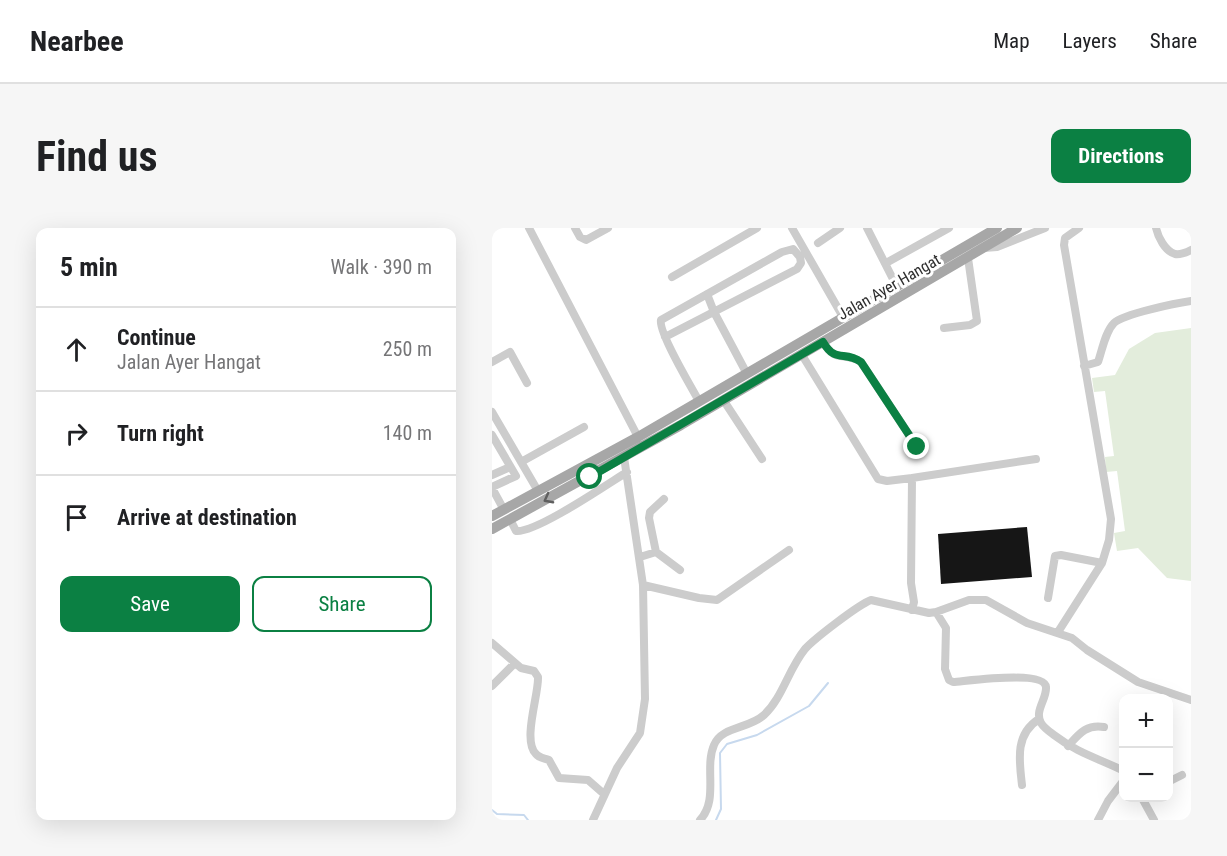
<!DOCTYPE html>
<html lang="en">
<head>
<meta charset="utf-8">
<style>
	:root { --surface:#fff; --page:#f6f6f6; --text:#202124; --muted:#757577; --line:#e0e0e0; --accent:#0b8043 }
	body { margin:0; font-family:"Roboto Condensed",sans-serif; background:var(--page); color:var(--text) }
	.controls { position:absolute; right:18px; bottom:18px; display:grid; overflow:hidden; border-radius:12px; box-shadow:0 6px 24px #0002 }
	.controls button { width:54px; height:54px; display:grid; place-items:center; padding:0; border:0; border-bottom:2px solid var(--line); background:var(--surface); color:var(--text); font:30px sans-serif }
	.stop { position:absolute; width:18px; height:18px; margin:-14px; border:4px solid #0b8043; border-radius:50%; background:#fff }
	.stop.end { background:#0b8043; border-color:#fff; box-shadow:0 2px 6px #0008 }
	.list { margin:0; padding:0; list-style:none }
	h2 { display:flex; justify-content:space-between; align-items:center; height:78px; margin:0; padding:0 24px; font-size:26px }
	h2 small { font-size:20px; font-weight:400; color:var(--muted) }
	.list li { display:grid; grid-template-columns:39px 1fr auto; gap:18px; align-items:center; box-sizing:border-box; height:84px; padding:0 24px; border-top:2px solid var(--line) }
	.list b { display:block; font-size:22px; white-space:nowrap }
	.list p { margin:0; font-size:20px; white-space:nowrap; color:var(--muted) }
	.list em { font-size:20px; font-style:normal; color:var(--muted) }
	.actions { display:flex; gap:12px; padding:18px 24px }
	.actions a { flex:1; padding:14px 0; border:2px solid var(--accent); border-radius:12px; text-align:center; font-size:21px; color:var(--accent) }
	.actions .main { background:var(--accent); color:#fff }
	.icon { flex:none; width:33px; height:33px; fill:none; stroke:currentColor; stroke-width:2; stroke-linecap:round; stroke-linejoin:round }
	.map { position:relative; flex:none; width:699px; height:592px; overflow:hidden; border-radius:12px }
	header { display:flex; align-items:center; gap:36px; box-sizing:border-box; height:84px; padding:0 30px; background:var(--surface); border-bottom:2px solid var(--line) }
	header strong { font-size:28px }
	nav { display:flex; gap:33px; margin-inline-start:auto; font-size:21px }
	.intro { display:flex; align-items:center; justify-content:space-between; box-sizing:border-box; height:144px; padding:0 36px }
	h1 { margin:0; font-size:42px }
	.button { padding:15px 27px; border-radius:12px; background:var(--accent); color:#fff; font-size:21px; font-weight:700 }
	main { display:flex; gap:36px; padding:0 36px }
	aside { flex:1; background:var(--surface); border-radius:12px; box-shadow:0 6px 24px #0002 }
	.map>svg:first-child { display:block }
	.green { fill:#e3eddc }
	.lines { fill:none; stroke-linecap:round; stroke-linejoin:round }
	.stream { stroke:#c7d9ee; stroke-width:2 }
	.building { fill:#161616 }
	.minor { stroke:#ccc; stroke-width:8 }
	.major { stroke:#a7a7a7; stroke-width:10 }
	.oneway { stroke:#5f5f5f }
	.route { stroke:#0b8043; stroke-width:8 }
	.labels { text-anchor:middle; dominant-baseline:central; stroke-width:6; stroke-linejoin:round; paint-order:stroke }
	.street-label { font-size:16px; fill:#2f2f2f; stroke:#fff }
</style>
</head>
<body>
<header>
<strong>Nearbee</strong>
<nav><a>Map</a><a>Layers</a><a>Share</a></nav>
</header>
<div class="intro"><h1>Find us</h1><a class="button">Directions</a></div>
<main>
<aside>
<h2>5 min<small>Walk · 390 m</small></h2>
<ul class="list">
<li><svg class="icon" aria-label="ahead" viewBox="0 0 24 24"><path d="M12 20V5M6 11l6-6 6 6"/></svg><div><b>Continue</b><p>Jalan Ayer Hangat</p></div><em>250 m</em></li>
<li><svg class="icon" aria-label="right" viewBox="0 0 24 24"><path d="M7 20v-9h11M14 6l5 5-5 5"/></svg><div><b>Turn right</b></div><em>140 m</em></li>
<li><svg class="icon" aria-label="arrive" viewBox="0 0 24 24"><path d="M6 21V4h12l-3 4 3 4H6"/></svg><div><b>Arrive at destination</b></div></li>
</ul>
<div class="actions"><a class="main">Save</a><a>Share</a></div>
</aside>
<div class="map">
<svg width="699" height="592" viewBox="0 0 699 592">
	<rect width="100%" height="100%" fill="#fff"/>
	<path class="green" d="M699,100V353L675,350L646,320L625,323L622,305L633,303L625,243L614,244L613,229L622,228L613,163L602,164L600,150L623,147L637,121L663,105Z"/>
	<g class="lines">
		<path class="stream" d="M0,582L5,586L32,587L36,592
			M224,592L229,581L228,525L235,516L265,507L317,478L336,455"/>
	</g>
	<path class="building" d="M535,299L540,349L449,356L446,306Z"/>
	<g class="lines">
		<path class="minor" d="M37,0L146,209
			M83,0L88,9L94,12L116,0
			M300,0L351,89
			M375,0L404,57
			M664,0C666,9 673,23 683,26C688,27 695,24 699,22
			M698,0L699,1
			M326,15L348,0
			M492,20L505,19L553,0
			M394,35L457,0
			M180,49L265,0
			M215,66L222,84L255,146
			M452,100L478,97L485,93L476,30
			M173,109L305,41L309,35L308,29L301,21L290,24L169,92C166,103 199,159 207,173
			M331,114C344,136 352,123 369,134L425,219
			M310,127L386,251L395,253L420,250L419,355L422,374L420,382
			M0,134L18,124L35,155
			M592,138L606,134C610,123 613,104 622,95C631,86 685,75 699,73
			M232,173L270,231
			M0,184L46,263
			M0,207L24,248L0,259
			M29,234L92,199
			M0,247L18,239
			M420,250L544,231
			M0,260L12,282
			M18,291L24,303C44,305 114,257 135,244
			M164,324L157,290L158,284L172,271
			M148,329L164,324L188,342
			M151,357L207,370L225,372L297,322
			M556,370L563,328L569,327L610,335
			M444,384L454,400L453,441L457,452L461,454C476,453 552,442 554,459C555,471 542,483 549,495C552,500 558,504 562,507C587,526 606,530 632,543
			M566,404L610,335L617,312L619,291L572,17L573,10L587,0
			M0,415L29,440L42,443L46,449C47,466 30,513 44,526C47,530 52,530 57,532L67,550L96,552L112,566
			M0,458L23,435
			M576,518C587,506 594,496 612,499
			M676,554L690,547
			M530,557C527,532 523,506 547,491
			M650,570L662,592
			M101,592L125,540L148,505L153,471L151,357L132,229
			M208,592C227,572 212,540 222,517C230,498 257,501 272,487C291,469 296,442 313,421C322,411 366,377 379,372L437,385L444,384L477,372H494L535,395L580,410L595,422L646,454L699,472
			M606,592L616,573L632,552"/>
		<path class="major" d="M0,288L146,209L505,0
			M0,301L189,197L525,0"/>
	</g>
	<defs><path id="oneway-chevron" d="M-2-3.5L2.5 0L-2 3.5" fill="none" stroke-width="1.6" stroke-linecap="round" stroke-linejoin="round" transform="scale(1.5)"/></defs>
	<use class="oneway" href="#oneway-chevron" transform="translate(56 271) rotate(152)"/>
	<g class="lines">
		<path class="route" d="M98,249L331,114C344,136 352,122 369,134L425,219"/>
	</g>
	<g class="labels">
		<g class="street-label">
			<text transform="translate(397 59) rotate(-30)">Jalan Ayer Hangat</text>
		</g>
	</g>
</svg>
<div class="controls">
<button>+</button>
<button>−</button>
</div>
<div class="stop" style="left:98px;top:249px"></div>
<div class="stop end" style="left:425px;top:219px"></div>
</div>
</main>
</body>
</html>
